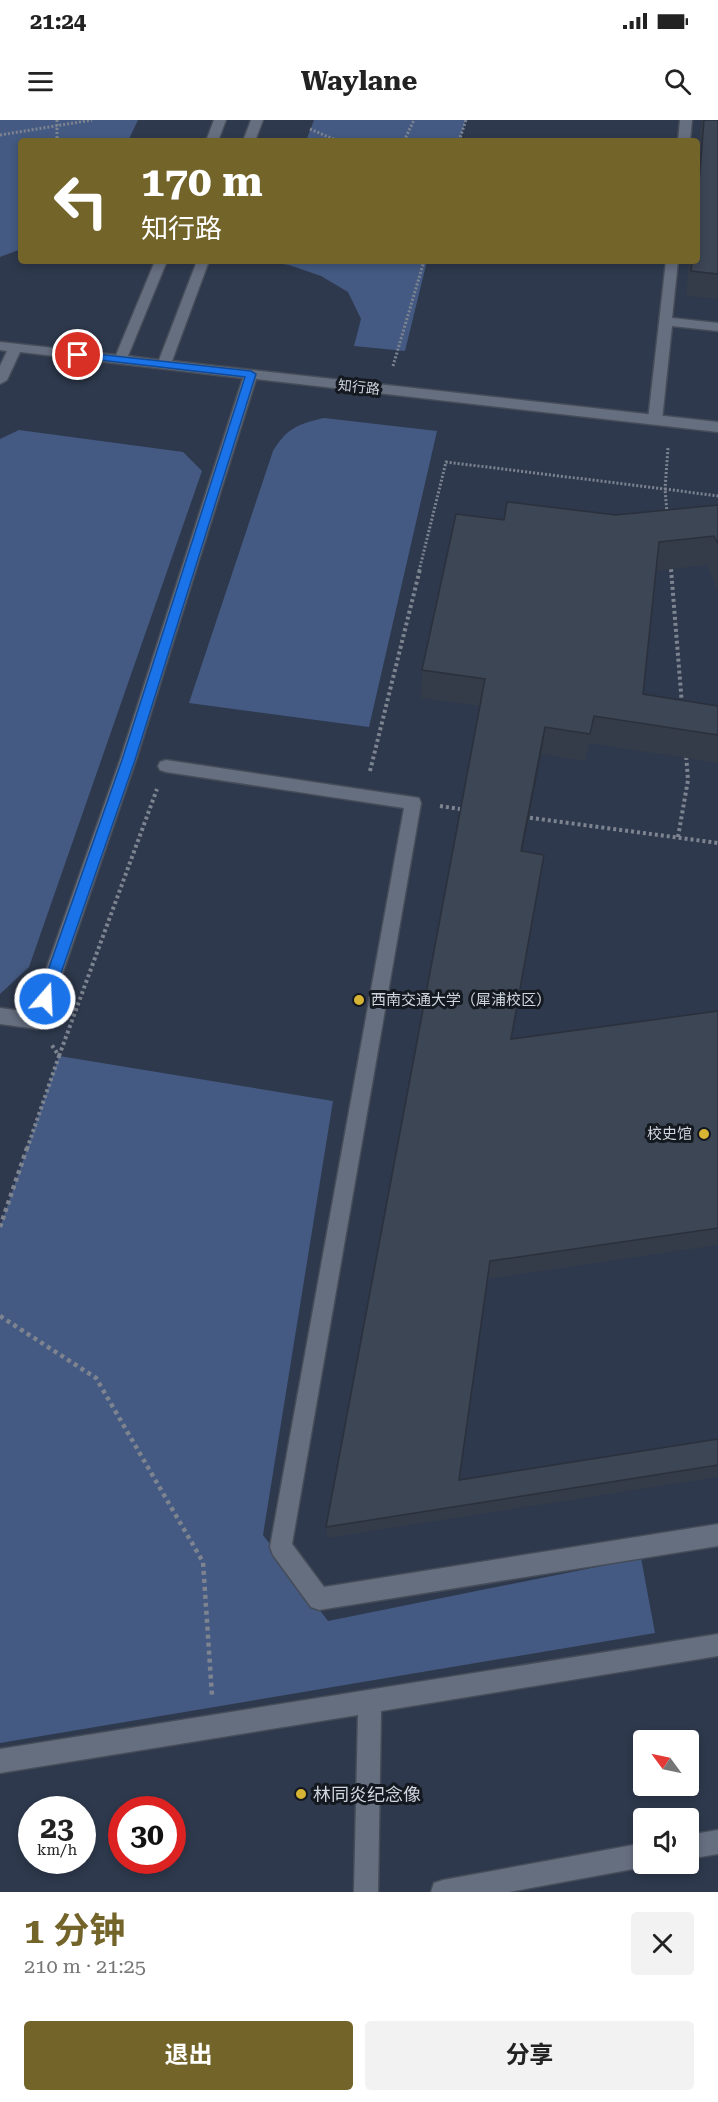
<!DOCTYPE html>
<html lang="zh">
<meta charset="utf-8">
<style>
body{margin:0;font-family:"Roboto Serif","Noto Sans SC",serif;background:#f2f2f2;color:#222;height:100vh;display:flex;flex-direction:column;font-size:22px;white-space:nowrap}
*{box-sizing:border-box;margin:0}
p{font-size:20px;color:#767676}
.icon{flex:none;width:33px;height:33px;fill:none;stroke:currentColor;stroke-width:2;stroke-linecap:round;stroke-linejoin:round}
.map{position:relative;height:1772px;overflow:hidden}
.sheet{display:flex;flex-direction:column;background:#fff;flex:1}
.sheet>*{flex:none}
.hud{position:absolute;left:18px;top:18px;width:682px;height:126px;border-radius:6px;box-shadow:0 3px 9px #0003;background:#73642a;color:#fff;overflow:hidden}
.needle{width:39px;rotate:303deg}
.fabs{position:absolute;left:633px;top:1610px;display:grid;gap:12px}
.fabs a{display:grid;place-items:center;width:66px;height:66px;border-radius:6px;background:#fff;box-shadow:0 3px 9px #0003;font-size:30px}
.speed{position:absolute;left:18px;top:1676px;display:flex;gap:12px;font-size:30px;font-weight:700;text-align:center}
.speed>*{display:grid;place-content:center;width:78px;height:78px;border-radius:50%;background:#fff;box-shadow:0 3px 9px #0003;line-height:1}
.speed small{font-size:15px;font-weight:400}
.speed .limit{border:9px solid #d22;background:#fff;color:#111}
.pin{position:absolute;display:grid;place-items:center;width:51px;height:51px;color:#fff;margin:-26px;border:3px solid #fff;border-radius:50%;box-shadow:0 2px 6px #0007}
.me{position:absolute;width:66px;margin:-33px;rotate:19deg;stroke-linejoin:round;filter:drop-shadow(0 0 4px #0008)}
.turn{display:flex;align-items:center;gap:21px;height:126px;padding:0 24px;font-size:27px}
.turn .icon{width:78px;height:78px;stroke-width:2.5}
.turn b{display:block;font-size:42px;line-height:51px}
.round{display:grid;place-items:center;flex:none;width:63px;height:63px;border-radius:6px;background:#f2f2f2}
.overview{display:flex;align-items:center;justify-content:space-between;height:102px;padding:0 24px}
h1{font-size:36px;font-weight:700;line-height:45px;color:#73642a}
.primary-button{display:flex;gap:12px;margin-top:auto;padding:12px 24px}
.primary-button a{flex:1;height:69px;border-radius:6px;background:#73642a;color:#fff;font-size:24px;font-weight:700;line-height:69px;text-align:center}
.primary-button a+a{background:#f2f2f2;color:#222}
.status{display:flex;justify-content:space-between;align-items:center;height:42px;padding:0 30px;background:#fff;direction:ltr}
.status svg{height:16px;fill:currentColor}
header{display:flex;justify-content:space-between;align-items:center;height:78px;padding:0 24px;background:#fff;font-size:27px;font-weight:700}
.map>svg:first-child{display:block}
.built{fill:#2e394d;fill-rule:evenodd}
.green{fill:#445a82}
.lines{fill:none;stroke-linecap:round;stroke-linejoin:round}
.lane-casing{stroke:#464d59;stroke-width:3}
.street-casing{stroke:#464d59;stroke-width:3}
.path-far2{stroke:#7d8490;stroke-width:3;stroke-dasharray:2 2;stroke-linecap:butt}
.path-far1{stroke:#7d8490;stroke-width:4;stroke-dasharray:3 3;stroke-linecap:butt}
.path{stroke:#7d8490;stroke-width:4.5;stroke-dasharray:4 4;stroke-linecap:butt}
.lane{fill:#666f80;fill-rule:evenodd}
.street{fill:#666f80;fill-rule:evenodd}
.wall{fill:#343c49}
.shaded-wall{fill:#2b313c}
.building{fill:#3d4655;stroke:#2b313c;stroke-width:1.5}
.route{fill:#1a73e8;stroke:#114b97;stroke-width:1.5}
.poi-dot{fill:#d7b434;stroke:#14181f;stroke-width:2}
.labels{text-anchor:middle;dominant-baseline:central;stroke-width:6;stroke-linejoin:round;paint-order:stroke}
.far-street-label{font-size:14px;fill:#d0d6df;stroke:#14181f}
.poi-label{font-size:15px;fill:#d0d6df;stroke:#14181f;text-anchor:start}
.near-poi-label{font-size:18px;fill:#d0d6df;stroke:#14181f;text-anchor:start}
</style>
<div class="status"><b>21:24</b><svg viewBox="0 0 49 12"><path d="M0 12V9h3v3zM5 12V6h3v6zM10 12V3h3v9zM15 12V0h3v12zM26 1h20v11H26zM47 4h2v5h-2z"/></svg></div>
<header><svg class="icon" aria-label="menu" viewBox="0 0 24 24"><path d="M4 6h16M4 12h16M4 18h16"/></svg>Waylane<svg class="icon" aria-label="search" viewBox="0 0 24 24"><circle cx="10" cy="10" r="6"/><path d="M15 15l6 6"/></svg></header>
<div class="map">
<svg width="718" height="1772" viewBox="0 0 718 1772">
<rect width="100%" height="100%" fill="#28303f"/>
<!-- built -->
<path class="built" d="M 0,0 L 718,0 L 718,1772 L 0,1772 ZM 21,21 L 698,21 L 698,141 L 21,141 ZM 644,1620 L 688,1620 L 688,1665 L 644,1665 ZM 32,1689 L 82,1689 L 82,1740 L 32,1740 ZM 122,1689 L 172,1689 L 172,1740 L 122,1740 ZM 644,1698 L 688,1698 L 688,1743 L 644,1743 Z"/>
<!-- green -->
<path class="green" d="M 0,0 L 138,0 L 128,21 L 21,21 L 21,129 L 0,137 Z
M 314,0 L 466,0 L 459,21 L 306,21 Z
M 264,141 L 427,141 L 405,231 L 354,226 L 361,199 L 348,172 L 321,156 L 289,145 Z
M 324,298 L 437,311 L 369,607 L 189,583 L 273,331 C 287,308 298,304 324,298 Z
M 19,310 L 183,332 L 202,351 L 29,847 L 0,874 L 0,319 Z
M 59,936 L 333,981 L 263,1415 L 328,1501 L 641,1438 L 655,1513 L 0,1623 L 0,1107 Z"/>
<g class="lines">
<!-- lane casing -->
<g class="lane-casing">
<path id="lane" d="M 680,0 L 692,0 L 690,21 L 678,21 Z
M 666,141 L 678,141 L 672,198 L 718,203 L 718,211 L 672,206 L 662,300 L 655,304 L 648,300 Z"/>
</g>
<!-- street casing -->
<g class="street-casing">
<path id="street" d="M 214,0 L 226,0 L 218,21 L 206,21 Z
M 251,0 L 263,0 L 255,21 L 243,21 Z
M 155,141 L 167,141 L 128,236 L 159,240 L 197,141 L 209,141 L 172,241 L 718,302 L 718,312 L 256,259 L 136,640 L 46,901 L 43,907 L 37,909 L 0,904 L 0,888 L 31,892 L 120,640 L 243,258 L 20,232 L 7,260 L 0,264 L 0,246 L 7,231 L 0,230 L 0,222 L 116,235 Z
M 166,640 L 413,677 L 419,678 L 421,683 L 292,1424 L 324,1467 L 718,1404 L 718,1426 L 319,1490 L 311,1487 L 273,1435 L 270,1427 L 404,688 L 166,652 L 160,650 L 158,646 L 160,642 Z
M 718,1514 L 718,1536 L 381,1591 L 378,1772 L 354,1772 L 358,1595 L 0,1653 L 0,1629 Z
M 718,1710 L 718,1734 L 688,1739 L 688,1715 Z
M 644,1723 L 644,1743 L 653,1743 L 644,1747 L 509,1772 L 431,1772 L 434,1763 L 443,1760 Z"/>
</g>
<!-- path-far2 -->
<path class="path-far2" d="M 57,0 L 57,21
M 310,9 L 338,21
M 0,15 L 92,0
M 404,21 L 414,0
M 459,21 L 466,0
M 393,246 L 424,141
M 667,393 L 665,369 L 718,376
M 671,446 L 671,451
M 419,451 L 446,342 L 665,369 L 668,328"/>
<!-- path-far1 -->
<path class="path-far1" d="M 671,449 L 682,585
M 370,651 L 420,449
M 440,686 L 466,690
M 524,697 L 718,723
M 678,717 L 688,660 L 686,634
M 59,936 L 157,669
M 27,1029 L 59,936 L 51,924"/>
<!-- path -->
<path class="path" d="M 0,1107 L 27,1028
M 0,1196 L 96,1258 L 203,1442 L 212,1576"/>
<!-- lane -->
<use href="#lane" class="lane"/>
<!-- street -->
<use href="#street" class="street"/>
</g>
<!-- wall -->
<path class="wall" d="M 701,0 L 718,0 L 718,179 L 686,176 L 689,141 L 698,141 L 698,40 Z
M 718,385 L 718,472 L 707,445 L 656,451 L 643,574 L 718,586 L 718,643 L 589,623 L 585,641 L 541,634 L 522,732 L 511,919 L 718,891 L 718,1125 L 487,1159 L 459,1360 L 718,1319 L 718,1357 L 327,1418 L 326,1407 L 480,586 L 421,578 L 422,550 L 504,400 L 616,395 Z"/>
<!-- shaded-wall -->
<path class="shaded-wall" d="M 545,607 L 541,634 L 517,757 L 521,731 Z"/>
<!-- building -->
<path class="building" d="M 704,0 L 718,0 L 718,154 L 691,151 L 692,141 L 698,141 L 698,76 Z
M 507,382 L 616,395 L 718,385 L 718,424 L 714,416 L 659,422 L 643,574 L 718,586 L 718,615 L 594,596 L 590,614 L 545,607 L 521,731 L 544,735 L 511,919 L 718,891 L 718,1108 L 490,1141 L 459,1360 L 718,1319 L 718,1345 L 326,1407 L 485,559 L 422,550 L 456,394 L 504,400 Z"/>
<!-- route -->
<path class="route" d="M 78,232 L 251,251 L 256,254 L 135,640 L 52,879 L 50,884 L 40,884 L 38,879 L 122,640 L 245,257 L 74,237 L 73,235 Z"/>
<!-- markers -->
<g class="poi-dot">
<circle cx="359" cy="880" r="6"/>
<circle cx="704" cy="1014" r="6"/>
<circle cx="301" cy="1674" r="6"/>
</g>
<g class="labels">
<!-- far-street labels -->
<g class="far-street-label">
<text transform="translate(359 267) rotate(6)">知行路</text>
</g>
<!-- poi labels -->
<g class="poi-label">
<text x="371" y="880">西南交通大学（犀浦校区）</text>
<text x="692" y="1014" text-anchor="end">校史馆</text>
</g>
<!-- near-poi labels -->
<g class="near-poi-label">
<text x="313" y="1674">林同炎纪念像</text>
</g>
</g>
</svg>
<div class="fabs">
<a><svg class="needle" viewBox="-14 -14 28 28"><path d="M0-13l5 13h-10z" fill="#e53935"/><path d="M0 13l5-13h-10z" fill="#767676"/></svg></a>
<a><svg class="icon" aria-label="sound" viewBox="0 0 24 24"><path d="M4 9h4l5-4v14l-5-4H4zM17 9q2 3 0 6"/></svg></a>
</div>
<div class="speed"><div>23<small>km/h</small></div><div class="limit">30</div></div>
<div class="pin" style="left:78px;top:235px;background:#d93025"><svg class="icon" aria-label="arrive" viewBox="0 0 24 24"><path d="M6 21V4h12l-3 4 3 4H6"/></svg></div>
<svg class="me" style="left:45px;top:879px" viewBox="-20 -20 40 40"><circle r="17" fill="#1a73e8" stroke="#fff" stroke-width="3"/><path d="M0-11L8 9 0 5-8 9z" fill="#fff"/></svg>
<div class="hud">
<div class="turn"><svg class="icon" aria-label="left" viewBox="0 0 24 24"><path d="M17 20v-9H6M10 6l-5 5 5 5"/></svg><div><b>170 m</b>知行路</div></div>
</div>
</div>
<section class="sheet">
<div class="overview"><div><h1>1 分钟</h1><p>210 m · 21:25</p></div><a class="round"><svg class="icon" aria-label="close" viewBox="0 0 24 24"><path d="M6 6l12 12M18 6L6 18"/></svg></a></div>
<div class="primary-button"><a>退出</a><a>分享</a></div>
</section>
